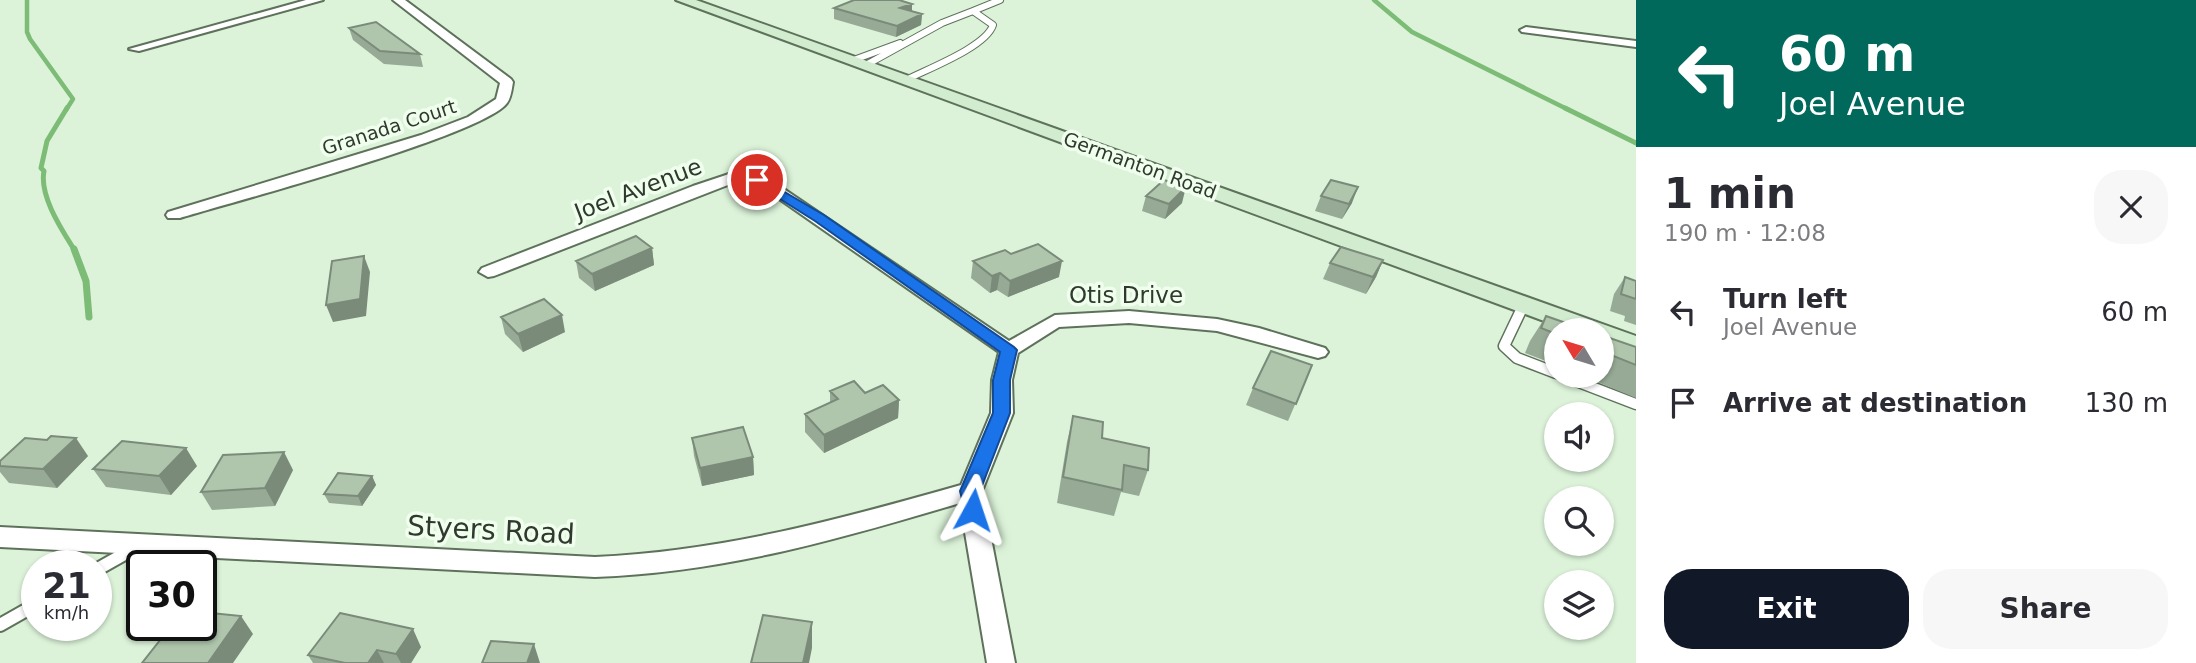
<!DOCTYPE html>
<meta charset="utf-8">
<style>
body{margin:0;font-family:"DejaVu Sans",sans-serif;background:#f7f7f7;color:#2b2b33;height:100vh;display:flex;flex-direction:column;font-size:26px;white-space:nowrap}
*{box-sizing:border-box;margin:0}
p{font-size:23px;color:#7c7c81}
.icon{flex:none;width:38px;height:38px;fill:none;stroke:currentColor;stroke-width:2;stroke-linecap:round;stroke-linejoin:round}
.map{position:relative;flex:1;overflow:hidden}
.details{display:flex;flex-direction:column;background:#fff;width:560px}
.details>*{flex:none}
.banner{background:#00695c;color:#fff;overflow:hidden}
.needle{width:46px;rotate:308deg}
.tools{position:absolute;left:1544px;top:318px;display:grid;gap:14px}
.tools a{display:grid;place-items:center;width:70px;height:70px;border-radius:50%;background:#fff;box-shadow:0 2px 5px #0004;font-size:35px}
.speed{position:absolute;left:21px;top:550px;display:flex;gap:14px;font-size:35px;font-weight:700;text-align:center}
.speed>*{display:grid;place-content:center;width:91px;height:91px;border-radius:50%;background:#fff;box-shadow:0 2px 5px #0004;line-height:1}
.speed small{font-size:18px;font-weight:400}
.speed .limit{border:4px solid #111;border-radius:10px;background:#fff;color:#111}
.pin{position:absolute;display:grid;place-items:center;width:60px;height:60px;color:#fff;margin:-30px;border:4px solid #fff;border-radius:50%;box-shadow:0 2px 7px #0007}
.me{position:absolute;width:77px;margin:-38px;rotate:5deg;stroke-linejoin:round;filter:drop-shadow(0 0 5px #0008)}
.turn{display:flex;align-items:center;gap:24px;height:147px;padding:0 28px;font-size:32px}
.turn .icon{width:91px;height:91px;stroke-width:2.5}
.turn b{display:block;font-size:49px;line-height:60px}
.round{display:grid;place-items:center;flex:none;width:74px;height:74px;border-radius:28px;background:#f7f7f7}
.summary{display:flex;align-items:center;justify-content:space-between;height:119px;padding:0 28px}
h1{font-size:42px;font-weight:700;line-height:52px}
.cta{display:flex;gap:14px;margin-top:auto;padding:14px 28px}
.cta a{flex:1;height:80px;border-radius:28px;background:#111827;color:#fff;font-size:28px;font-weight:700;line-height:80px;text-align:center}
.cta a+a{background:#f7f7f7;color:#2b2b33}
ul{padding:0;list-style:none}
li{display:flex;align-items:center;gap:21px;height:91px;padding:0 28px}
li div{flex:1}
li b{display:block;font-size:26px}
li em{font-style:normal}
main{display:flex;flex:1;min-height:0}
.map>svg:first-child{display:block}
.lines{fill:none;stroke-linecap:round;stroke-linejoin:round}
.stream-far2{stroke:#7cbc76;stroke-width:4.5}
.stream-far1{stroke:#7cbc76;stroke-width:5}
.stream{stroke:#7cbc76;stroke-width:7}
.service-far2-casing{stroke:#5e725b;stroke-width:8}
.service-far1-casing{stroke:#5e725b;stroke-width:13}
.service-casing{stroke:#5e725b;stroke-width:16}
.minor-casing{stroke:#5e725b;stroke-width:4}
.secondary-casing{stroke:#5e725b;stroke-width:4}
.service-far2{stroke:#fff;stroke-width:6}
.service-far1{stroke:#fff;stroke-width:10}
.service{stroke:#fff;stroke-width:12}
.minor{fill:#fff;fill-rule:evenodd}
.secondary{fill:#d1eccf;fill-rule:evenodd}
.wall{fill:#96aa95}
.shaded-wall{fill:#7a8b79}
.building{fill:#afc6ad;stroke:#7a8b79;stroke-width:2}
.route{fill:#1a73e8;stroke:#114b97;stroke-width:2}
.labels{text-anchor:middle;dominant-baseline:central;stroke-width:7;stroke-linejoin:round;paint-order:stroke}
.far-street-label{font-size:19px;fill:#2f392e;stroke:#effeed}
.street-label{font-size:23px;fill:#2f392e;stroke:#effeed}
.near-street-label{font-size:28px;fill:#2f392e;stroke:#effeed}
</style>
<main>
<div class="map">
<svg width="1636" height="663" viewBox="0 0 1636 663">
<rect width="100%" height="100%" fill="#dcf3d9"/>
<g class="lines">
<!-- stream-far2 -->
<path class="stream-far2" d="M 27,0 L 27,32 L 30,39 L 73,99 L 66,110
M 1374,0 L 1412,32 L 1569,110"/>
<!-- stream-far1 -->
<path class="stream-far1" d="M 67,108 L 47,141 L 41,168 L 44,171 C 39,196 62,230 75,251
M 1565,108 L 1636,143"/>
<!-- stream -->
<path class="stream" d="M 74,249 L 86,281 L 89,317"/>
<!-- service-far2 casing -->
<g class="service-far2-casing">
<path id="service-far2" d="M 851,61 L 900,43
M 866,65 L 942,23 L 973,11
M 906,80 C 927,69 986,47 993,25 L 973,11 L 1000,0"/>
</g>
<!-- service-far1 casing -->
<g class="service-far1-casing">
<path id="service-far1" d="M 1524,304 L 1504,346 L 1517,358 L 1556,373
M 1563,376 L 1636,404"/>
</g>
<!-- service casing -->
<g class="service-casing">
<path id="service" d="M 96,570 L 135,548
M 0,625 L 37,604"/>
</g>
<!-- minor casing -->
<g class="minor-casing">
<path id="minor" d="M 306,0 L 323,0 L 139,51 L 129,49 Z
M 393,0 L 405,0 L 511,79 L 513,82 C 512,88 511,98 507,103 C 484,135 233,202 180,218 L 168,218 L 166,215 L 168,212 L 421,135 L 468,117 L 496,99 L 500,83 Z
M 1526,27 L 1636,41 L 1636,47 L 1522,32 L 1520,30 Z
M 732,173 L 749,173 L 769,179 L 1009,341 L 1055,315 L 1129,311 L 1217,319 L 1259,328 L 1325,348 L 1328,352 L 1325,356 L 1318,358 L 1217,331 L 1129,323 L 1059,327 L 1018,353 L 1012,380 L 1013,413 L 982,491 L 1015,663 L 987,663 L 960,503 C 836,540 725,572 595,577 L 0,547 L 0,527 L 595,557 C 723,551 838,520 961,485 L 991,413 L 992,380 L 999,352 L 759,185 L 733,183 L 494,276 L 488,277 L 479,272 L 482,268 L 693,186 Z"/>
</g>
<!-- secondary casing -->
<g class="secondary-casing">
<path id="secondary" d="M 676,0 L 696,0 L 1636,336 L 1636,353 L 1601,342 L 1601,331 L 1571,331 Z"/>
</g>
<!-- service-far2 -->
<use href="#service-far2" class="service-far2"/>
<!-- service-far1 -->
<use href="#service-far1" class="service-far1"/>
<!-- service -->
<use href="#service" class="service"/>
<!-- minor -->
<use href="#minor" class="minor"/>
<!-- secondary -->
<use href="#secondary" class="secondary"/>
</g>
<!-- wall -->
<path class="wall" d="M 912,4 L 912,11 L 922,14 L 921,25 L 896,37 L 834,19 L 834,8 Z
M 349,28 L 420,54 L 423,67 L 384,64 L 353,40 Z
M 1146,196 L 1182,203 L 1165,219 L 1142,211 Z
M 1321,196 L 1352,203 L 1342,219 L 1315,211 Z
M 652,248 L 654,265 L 595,291 L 579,278 L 576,261 Z
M 1011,254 L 1059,277 L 1008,297 L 997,290 L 990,293 L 971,278 L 973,261 Z
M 1383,260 L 1376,277 L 1366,294 L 1323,279 L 1330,263 Z
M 1625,277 L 1636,281 L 1636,325 L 1624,321 L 1625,316 L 1610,311 L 1614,294 Z
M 1546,316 L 1556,331 L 1556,365 L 1525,353 L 1530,341 Z
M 501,317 L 565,332 L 523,352 L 505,334 Z
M 1601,335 L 1636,347 L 1636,398 L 1583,376 L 1601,376 Z
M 1312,365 L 1288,421 L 1246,405 L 1253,388 Z
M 830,391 L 865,393 L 899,400 L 898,418 L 824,453 L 805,432 L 805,414 L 830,403 Z
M 1073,416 L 1102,438 L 1148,470 L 1139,496 L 1121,492 L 1114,516 L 1057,503 L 1067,442 Z
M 692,438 L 753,457 L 754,475 L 702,486 L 694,456 Z
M 88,456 L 57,488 L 9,483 L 0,472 L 0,461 Z
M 197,466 L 171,495 L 106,487 L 93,469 Z
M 293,470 L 275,506 L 212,510 L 201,492 Z
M 372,476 L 376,485 L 362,506 L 329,503 L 324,494 Z
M 421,647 L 411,663 L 313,663 L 308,655 Z"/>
<!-- shaded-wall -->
<path class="shaded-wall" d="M 912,4 L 912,14 L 900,8 Z
M 922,14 L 921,25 L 896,37 L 897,26 Z
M 1186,187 L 1182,203 L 1165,219 L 1169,204 Z
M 1358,187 L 1352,203 L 1342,219 L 1349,204 Z
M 652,248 L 654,265 L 595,291 L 592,274 Z
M 364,256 L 370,272 L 366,316 L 333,322 L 326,305 Z
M 1383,260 L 1376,277 L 1366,294 L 1373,277 Z
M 1062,261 L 1059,277 L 1008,297 L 1010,281 Z
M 1000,273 L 997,290 L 990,293 L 992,276 Z
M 562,315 L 565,332 L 523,352 L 518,334 Z
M 899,400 L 898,418 L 824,453 L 824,435 Z
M 76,438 L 88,456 L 57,488 L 43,469 Z
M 186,448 L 197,466 L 171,495 L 159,476 Z
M 284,452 L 293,470 L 275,506 L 265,488 Z
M 753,457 L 754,475 L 702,486 L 700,468 Z
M 372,476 L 376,485 L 362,506 L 358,496 Z
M 241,616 L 253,634 L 233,663 L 208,663 Z
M 812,622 L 812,648 L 809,663 L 803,663 Z
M 413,629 L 421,647 L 411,663 L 401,663 L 396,654 Z
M 534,644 L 540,663 L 527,663 Z
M 377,650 L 384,663 L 368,663 Z"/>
<!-- building -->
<path class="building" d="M 854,0 L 899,0 L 912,4 L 900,8 L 922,14 L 897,26 L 834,8 Z
M 376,22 L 420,54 L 380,51 L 349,28 Z
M 1164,180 L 1186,187 L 1169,204 L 1146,196 Z
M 1331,180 L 1358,187 L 1349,204 L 1321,196 Z
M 636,236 L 652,248 L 592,274 L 576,261 Z
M 1038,244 L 1062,261 L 1010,281 L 1000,273 L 992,276 L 973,261 L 1005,250 L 1011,254 Z
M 1341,247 L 1383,260 L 1373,277 L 1330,263 Z
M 364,256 L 360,299 L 326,305 L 332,261 Z
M 1625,277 L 1636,281 L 1636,299 L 1621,294 Z
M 544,299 L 562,315 L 518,334 L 501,317 Z
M 1546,316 L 1589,331 L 1556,331 L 1556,334 L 1541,328 Z
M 1601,335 L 1636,347 L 1636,365 L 1601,351 Z
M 1271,351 L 1312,365 L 1296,404 L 1253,388 Z
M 854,381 L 865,393 L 883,385 L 899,400 L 824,435 L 805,414 L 838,399 L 830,391 Z
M 1073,416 L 1103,422 L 1102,438 L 1149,448 L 1148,470 L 1124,465 L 1122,490 L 1063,477 Z
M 743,427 L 753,457 L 700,468 L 692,438 Z
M 51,436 L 76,438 L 43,469 L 0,466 L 0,461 L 25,438 L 47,440 Z
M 122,441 L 186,448 L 159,476 L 93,469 Z
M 284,452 L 265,488 L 201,492 L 223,455 Z
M 338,473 L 372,476 L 358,496 L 324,494 Z
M 201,612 L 241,616 L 208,663 L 142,663 L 172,625 L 201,625 Z
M 340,613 L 413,629 L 396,654 L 377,650 L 368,663 L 345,663 L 308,655 Z
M 763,615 L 812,622 L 803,663 L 751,663 Z
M 491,641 L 534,644 L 527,663 L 482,663 Z"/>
<!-- route -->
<path class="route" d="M 757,176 L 824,215 L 1014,347 L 1017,350 L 1010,380 L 1010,413 L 980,491 L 983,510 L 980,515 L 973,517 L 966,515 L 960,491 L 993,413 L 993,380 L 1000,352 L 815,221 L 753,182 L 751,180 Z"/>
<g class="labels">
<!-- far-street labels -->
<g class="far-street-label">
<text transform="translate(389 127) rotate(-18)">Granada Court</text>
<text transform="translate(1140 165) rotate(20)">Germanton Road</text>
</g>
<!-- street labels -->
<g class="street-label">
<text transform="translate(638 189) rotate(-21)">Joel Avenue</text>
<text x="1126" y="295">Otis Drive</text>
</g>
<!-- near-street labels -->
<g class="near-street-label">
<text transform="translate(491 530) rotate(3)">Styers Road</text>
</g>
</g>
</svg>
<div class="tools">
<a><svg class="needle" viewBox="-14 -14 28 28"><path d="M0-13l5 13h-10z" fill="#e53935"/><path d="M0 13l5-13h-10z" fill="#7c7c81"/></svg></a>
<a><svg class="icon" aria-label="sound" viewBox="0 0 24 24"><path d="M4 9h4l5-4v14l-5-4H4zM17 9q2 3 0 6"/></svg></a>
<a><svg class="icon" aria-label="search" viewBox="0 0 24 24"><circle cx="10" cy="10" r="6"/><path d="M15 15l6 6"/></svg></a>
<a><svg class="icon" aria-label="layers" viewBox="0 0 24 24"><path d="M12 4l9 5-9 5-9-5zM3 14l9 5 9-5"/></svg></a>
</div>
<div class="speed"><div>21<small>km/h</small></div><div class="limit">30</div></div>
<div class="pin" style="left:757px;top:180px;background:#d93025"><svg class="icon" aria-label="arrive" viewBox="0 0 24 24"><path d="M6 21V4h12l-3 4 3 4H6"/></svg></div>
<svg class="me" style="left:973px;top:510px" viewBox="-20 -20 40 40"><path d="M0-17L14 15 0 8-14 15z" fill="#1a73e8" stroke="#fff" stroke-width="4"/></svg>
</div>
<section class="details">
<div class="banner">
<div class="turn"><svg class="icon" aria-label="left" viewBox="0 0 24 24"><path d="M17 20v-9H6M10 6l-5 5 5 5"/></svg><div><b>60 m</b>Joel Avenue</div></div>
</div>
<div class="summary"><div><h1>1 min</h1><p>190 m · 12:08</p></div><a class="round"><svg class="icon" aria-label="close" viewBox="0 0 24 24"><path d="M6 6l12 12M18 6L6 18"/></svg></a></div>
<ul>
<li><svg class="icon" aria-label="left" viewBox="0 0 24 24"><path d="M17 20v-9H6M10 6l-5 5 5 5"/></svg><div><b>Turn left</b><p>Joel Avenue</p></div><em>60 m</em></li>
<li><svg class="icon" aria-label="arrive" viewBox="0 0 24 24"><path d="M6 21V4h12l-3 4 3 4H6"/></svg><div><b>Arrive at destination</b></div><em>130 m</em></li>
</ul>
<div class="cta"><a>Exit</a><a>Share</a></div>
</section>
</main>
